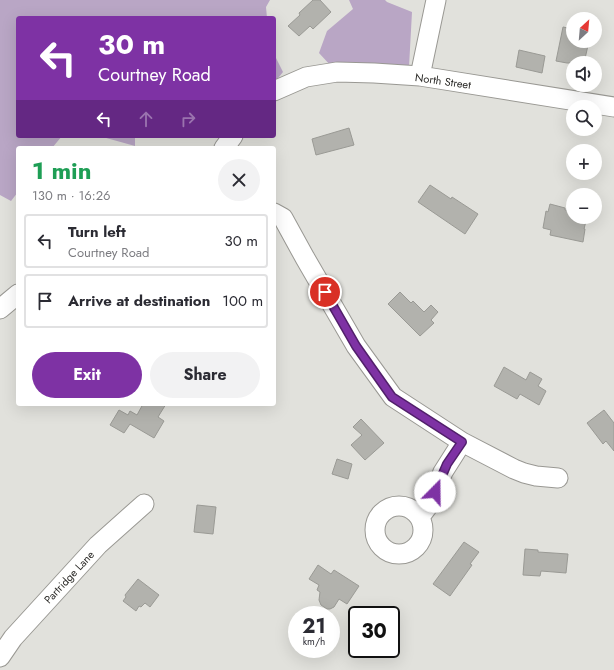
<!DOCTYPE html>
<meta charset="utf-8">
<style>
body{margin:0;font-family:Jost,sans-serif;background:#f2f2f3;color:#2b2b33;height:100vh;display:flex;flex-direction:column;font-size:15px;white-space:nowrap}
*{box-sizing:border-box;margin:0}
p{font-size:13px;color:#7c7c81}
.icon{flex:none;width:22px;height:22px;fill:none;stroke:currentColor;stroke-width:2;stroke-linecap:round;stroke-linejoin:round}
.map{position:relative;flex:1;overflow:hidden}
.details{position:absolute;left:16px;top:146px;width:260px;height:260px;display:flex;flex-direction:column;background:#fff;border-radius:4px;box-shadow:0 4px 16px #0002}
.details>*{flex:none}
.top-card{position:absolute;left:16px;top:16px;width:260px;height:122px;border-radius:4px;box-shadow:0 4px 16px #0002;background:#7e32a4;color:#fff;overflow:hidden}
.needle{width:26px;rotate:26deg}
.buttons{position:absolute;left:566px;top:12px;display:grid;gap:8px}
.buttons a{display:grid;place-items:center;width:36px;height:36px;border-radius:50%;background:#fff;box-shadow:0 4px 16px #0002;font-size:20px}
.speed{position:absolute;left:288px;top:606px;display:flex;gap:8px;font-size:20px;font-weight:700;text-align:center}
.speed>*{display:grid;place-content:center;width:52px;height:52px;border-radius:50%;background:#fff;box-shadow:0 4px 16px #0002;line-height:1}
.speed small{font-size:10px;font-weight:400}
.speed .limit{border:2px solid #111;border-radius:6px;background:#fff;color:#111}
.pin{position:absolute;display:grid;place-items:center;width:34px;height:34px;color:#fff;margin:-17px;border:2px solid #fff;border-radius:50%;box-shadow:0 1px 4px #0007}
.me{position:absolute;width:44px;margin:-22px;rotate:22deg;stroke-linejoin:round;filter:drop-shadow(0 0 3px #0008)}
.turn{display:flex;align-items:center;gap:14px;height:84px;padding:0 16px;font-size:18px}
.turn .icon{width:52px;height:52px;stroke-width:2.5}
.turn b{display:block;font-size:28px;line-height:34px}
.lanes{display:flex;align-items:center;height:38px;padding:0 16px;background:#0003;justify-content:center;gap:20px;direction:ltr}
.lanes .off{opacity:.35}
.round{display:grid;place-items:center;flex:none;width:42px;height:42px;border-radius:21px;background:#f2f2f3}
.headline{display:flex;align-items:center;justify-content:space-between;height:68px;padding:0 16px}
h1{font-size:24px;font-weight:700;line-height:30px;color:#1e9e55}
.button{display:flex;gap:8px;margin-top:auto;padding:8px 16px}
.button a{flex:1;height:46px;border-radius:24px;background:#7e32a4;color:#fff;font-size:16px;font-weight:700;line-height:46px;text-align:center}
.button a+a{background:#f2f2f3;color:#2b2b33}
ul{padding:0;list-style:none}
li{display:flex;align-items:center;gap:12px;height:54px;margin:0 8px 6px;padding:0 8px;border:2px solid #e1e1e2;border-radius:4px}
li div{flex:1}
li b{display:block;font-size:15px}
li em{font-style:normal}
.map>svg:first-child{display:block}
.forest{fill:#b9a6c5}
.building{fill:#b2b2ad;stroke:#9a9a95}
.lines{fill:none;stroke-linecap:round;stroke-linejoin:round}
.minor-casing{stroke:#999893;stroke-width:21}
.minor{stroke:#fff;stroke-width:19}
.route-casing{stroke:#52206b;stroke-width:10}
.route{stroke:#7e32a4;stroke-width:7}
.labels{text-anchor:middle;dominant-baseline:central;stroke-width:3.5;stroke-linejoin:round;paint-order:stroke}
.street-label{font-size:11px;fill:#2b2a28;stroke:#fffffe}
</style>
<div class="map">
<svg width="614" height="670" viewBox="0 0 614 670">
<rect width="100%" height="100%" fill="#e1e1dc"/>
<!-- forest -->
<path class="forest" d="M 0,0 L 270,0 L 266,7 L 267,18 L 18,18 L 18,136 L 62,136 L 52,148 L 18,148 L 18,192 L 11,201 L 0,195 Z
M 349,0 L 385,0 L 387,2 L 412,12 L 409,67 L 331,66 L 319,53 L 327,31 L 353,9 Z
M 274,54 L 283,72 L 274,83 Z
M 99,136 L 135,136 L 135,146 Z"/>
<!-- building -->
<path class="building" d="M 313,0 L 320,0 L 331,12 L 313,29 L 310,26 L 299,36 L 288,26 L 300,15 L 299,13 Z
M 563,27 L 573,29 L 573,41 L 589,41 L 584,63 L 567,63 L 556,61 Z
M 519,50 L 545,56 L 542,73 L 516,67 Z
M 349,128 L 354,145 L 316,155 L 312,139 Z
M 430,185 L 451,199 L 452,197 L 478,214 L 465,234 L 418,202 Z
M 550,204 L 565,208 L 565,210 L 573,211 L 573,217 L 587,217 L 584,229 L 585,229 L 583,242 L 550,235 L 551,230 L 543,228 L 546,211 L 548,212 Z
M 400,292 L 411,303 L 413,301 L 424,312 L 431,305 L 438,312 L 431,320 L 434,323 L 420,336 L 388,304 Z
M 504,367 L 526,380 L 530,372 L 542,379 L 538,386 L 546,391 L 539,405 L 520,394 L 517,399 L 494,386 Z
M 143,404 L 166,404 L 158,417 L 164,421 L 154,438 L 130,424 L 124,433 L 110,425 L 119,410 L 128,415 L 130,411 L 137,415 Z
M 604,410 L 614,423 L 614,451 L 606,441 L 603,444 L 587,423 Z
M 361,419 L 384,443 L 365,460 L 351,445 L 362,435 L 353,427 Z
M 337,459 L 352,464 L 348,479 L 332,474 Z
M 197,505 L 216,507 L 213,534 L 194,532 Z
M 464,542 L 479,552 L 470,564 L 472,565 L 450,596 L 433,584 Z
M 525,549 L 538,550 L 538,552 L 568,554 L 566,573 L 541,571 L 540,576 L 523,575 Z
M 318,565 L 331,574 L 334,570 L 359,586 L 347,604 L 339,599 L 334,607 L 330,609 L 327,609 L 321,605 L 319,600 L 320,592 L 317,590 L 319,585 L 309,579 Z
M 138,579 L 159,595 L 150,607 L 145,603 L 141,607 L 139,606 L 136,611 L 123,601 L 126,597 L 125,595 Z"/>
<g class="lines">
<!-- minor casing -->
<g class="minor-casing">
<path id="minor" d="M 420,76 L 436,0
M 274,91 L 306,77 L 337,72 L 374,73 L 420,76 L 614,107
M 224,148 L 233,136
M 274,213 L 283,218 L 305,258 L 356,346 L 393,397 L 462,442 L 514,469 L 524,473 L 536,476 L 558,478
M 0,309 L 18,294
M375 530a24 24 0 1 1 48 0a24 24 0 1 1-48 0Z
M 420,517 L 431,502 L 443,472 L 462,442
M 0,657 L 13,638 L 98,545 L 144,504"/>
</g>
<!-- minor -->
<use href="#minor" class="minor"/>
</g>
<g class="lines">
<!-- route casing -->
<g class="route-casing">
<path id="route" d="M 325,292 L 356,346 L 392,397 L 462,442 L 447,464 L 435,492"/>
</g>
<!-- route -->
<use href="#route" class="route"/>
</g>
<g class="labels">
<!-- street labels -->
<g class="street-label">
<text transform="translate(443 81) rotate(8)">North Street</text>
<text transform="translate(69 577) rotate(-47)">Partridge Lane</text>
</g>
</g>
</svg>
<div class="buttons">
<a><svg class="needle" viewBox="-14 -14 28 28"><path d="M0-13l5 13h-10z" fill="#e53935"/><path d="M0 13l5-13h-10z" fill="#7c7c81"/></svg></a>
<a><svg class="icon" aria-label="sound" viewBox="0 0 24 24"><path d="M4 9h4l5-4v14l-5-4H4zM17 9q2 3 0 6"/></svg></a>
<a><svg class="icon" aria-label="search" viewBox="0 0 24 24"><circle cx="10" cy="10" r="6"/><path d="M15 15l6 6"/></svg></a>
<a>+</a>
<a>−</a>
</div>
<div class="speed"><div>21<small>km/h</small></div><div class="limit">30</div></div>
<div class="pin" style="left:325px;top:292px;background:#d93025"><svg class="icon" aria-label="arrive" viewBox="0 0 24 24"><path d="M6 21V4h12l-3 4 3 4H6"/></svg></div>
<svg class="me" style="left:435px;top:492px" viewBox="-20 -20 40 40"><circle r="19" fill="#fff"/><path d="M0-13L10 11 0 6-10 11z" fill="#7e32a4"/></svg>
<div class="top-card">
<div class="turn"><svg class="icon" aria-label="left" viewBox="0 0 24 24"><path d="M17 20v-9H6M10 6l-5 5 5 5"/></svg><div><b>30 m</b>Courtney Road</div></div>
<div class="lanes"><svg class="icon" aria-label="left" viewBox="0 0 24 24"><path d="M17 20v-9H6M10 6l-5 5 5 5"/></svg><svg class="icon off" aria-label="ahead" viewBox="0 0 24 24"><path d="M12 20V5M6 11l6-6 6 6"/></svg><svg class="icon off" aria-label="right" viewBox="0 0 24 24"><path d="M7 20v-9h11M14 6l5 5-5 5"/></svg></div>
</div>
<section class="details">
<div class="headline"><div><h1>1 min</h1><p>130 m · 16:26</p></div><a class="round"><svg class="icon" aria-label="close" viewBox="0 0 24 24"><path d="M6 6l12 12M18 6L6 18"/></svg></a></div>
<ul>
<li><svg class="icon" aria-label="left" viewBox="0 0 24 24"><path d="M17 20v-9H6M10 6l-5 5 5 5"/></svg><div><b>Turn left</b><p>Courtney Road</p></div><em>30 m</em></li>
<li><svg class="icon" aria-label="arrive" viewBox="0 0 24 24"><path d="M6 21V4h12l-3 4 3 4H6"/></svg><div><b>Arrive at destination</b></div><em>100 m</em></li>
</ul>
<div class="button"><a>Exit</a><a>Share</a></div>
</section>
</div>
